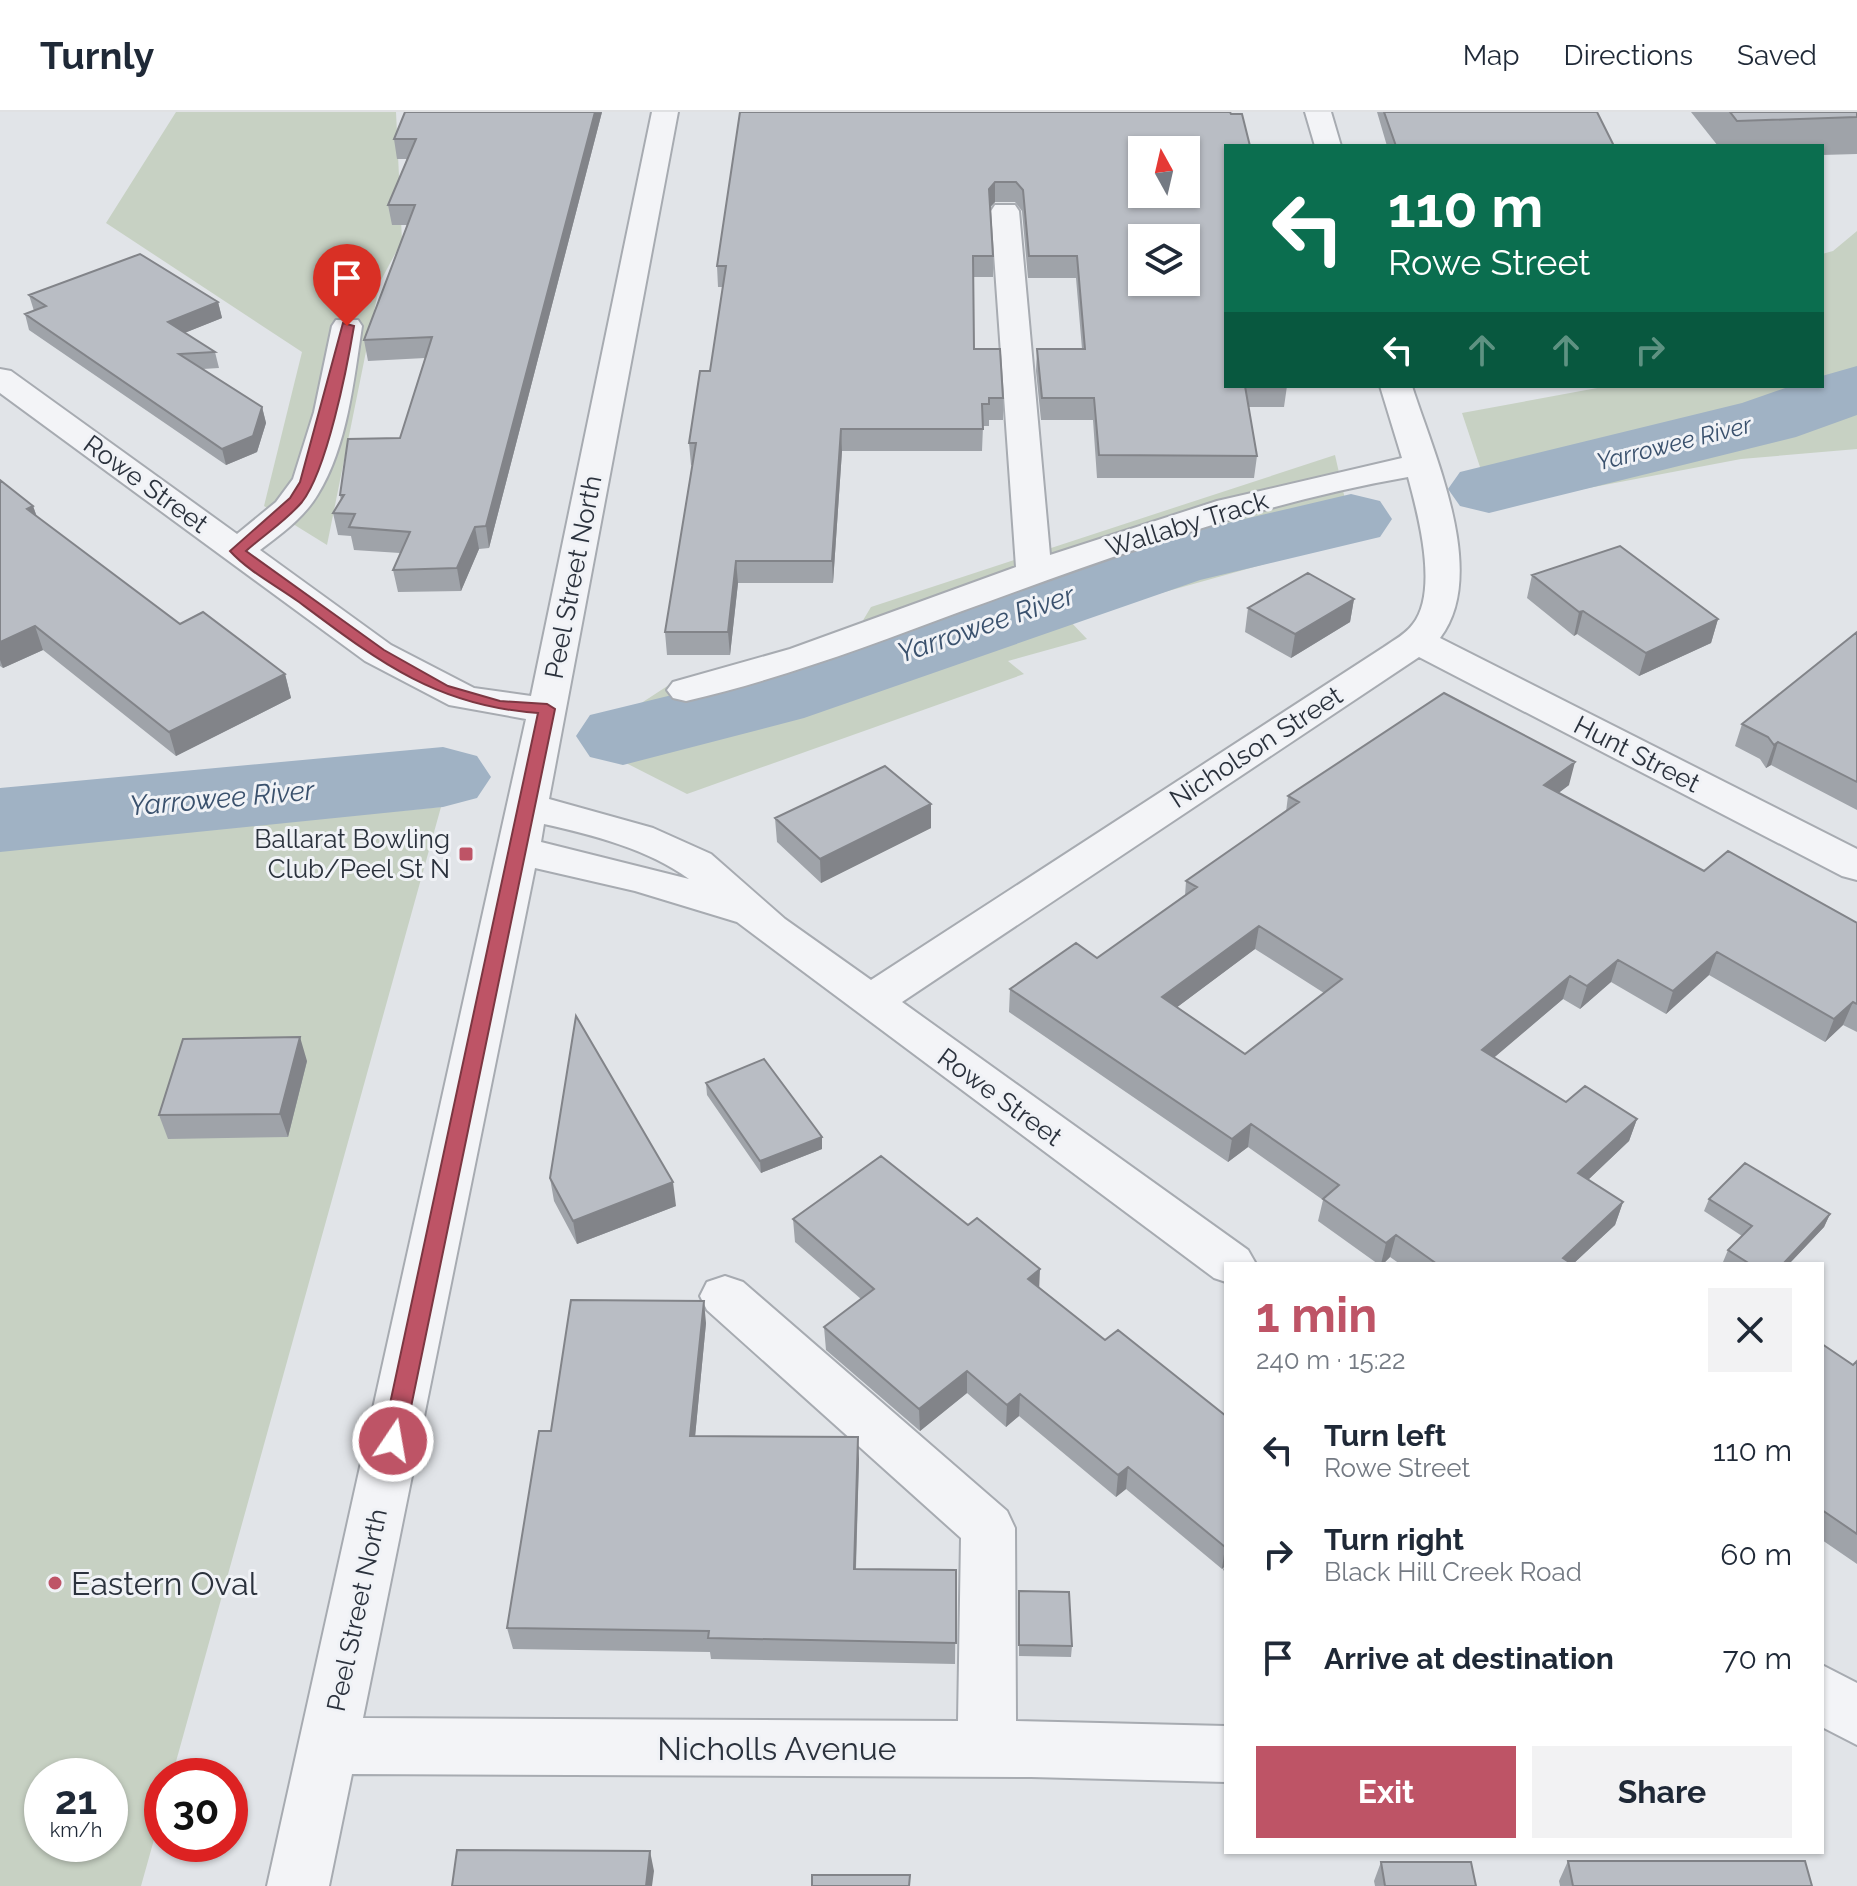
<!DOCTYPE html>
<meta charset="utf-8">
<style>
body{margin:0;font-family:Raleway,sans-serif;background:#f2f2f3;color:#1f2937;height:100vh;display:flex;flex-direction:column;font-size:30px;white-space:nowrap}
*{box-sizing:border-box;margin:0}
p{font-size:26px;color:#747a83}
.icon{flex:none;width:44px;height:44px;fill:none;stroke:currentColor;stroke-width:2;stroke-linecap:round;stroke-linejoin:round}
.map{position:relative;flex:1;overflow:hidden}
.details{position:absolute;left:1224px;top:1150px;width:600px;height:592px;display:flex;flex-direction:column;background:#fff;border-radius:0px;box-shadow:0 2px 6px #0004}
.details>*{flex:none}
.guide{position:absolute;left:1224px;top:32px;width:600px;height:244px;border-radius:0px;box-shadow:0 2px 6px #0004;background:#0b6e4f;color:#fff;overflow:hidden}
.needle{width:52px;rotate:352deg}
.controls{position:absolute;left:1128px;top:24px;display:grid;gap:16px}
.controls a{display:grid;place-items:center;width:72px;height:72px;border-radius:0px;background:#fff;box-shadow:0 2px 6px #0004;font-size:40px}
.speed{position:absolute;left:24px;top:1646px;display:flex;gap:16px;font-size:40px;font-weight:700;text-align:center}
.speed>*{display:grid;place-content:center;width:104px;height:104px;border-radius:50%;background:#fff;box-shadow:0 2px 6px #0004;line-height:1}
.speed small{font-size:20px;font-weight:400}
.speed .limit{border:12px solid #d22;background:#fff;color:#111}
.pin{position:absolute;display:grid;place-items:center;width:68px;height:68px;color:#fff;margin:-82px -34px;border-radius:50% 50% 50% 0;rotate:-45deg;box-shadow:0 0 8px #0007}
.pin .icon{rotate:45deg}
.me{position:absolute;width:88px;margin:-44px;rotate:12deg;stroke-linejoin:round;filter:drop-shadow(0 0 6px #0008)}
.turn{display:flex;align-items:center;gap:28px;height:168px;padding:0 32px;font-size:36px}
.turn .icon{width:104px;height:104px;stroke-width:2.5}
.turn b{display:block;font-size:56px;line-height:68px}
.lanes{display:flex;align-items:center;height:76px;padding:0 32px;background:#0003;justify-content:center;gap:40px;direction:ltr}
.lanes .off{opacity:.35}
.round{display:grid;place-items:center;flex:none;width:84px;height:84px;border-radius:0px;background:#f2f2f3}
.headline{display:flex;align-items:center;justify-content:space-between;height:136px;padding:0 32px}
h1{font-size:48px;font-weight:700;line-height:60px;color:#be5466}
.primary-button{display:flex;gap:16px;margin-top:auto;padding:16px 32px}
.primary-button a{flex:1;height:92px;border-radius:0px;background:#be5466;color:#fff;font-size:32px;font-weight:700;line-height:92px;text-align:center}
.primary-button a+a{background:#f2f2f3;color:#1f2937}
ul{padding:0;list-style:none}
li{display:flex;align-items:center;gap:24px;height:104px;padding:0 32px}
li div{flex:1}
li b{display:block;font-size:30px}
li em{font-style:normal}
header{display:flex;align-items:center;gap:48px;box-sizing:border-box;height:112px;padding:0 40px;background:#fff;border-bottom:2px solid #e0e1e3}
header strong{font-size:38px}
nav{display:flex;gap:44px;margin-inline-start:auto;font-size:28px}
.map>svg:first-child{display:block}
.green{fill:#c7d1c3;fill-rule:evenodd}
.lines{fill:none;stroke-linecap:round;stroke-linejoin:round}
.river{fill:#a0b2c4;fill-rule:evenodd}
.minor-casing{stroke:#a7abb1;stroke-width:4}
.minor{fill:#f3f4f7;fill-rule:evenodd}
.wall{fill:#9fa3a9;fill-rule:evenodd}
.shaded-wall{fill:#828489}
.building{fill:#b9bdc4;stroke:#828489;stroke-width:2;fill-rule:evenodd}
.route{fill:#be5466;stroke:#7c3742;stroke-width:2}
.poi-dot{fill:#be5466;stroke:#f0f2f6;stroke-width:3}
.labels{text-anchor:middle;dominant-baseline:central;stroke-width:6;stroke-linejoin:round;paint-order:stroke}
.far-water-label{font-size:24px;font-style:italic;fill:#3a516d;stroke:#f0f2f6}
.street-label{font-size:26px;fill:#2b323d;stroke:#f0f2f6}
.poi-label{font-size:26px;fill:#2b323d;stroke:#f0f2f6;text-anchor:end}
.water-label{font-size:28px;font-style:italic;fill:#3a516d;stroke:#f0f2f6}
.near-poi-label{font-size:32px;fill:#2b323d;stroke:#f0f2f6;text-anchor:start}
.near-street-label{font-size:32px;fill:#2b323d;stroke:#f0f2f6}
</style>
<header>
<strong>Turnly</strong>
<nav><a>Map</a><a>Directions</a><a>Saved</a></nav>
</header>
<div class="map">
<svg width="1857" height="1774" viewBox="0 0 1857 1774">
<rect width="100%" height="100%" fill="#e1e4e8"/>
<!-- green -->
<path class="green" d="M 176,0 L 396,0 L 402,129 L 380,170 L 327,433 L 264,394 L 302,240 L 106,111 Z
M 1857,119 L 1857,337 L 1741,347 L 1493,394 L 1462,301 L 1608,274 L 1822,274 L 1822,142 L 1833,139 Z
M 1335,343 L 1354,427 L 1068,507 L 1087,527 L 1008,549 L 1024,562 L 687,682 L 624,650 L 609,612 L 669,573 L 757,548 L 862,510 L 871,495 Z
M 441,695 L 172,1664 L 162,1664 L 162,1699 L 141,1774 L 0,1774 L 0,735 ZM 42,1664 L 110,1664 L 110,1732 L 42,1732 Z"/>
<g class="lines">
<!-- river -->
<path class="river" d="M 1857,254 L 1857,303 L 1796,325 L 1489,401 L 1460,394 L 1448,377 L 1460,360 L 1742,291 L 1791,274 L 1822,274 L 1822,264 Z
M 1351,382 L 1380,389 L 1392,407 L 1380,425 L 1200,468 L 804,606 L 623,653 L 590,645 L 576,624 L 590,603 L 742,566 L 1143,431 Z
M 443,635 L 477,644 L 491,665 L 477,686 L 443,695 L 0,740 L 0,676 Z"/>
<!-- minor casing -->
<g class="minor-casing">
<path id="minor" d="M 652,0 L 678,0 L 549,687 L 653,716 L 711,742 L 785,807 L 871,868 L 1384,535 C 1394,528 1406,522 1413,512 C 1439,479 1418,402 1408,365 C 1254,392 1108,446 962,499 C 871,533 781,567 686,589 L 673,586 L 667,578 L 673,570 L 790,537 L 1016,455 L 991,99 L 995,93 L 1015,93 L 1019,99 L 1050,443 L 1217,389 L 1402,346 L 1380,274 L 1412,274 C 1434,343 1489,462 1440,526 L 1857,737 L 1857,768 L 1842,764 L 1419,545 L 902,890 L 1248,1138 L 1256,1152 L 1226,1152 L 1226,1170 L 1214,1166 L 737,810 L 635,779 L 535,756 L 363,1606 L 958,1609 L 961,1426 L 707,1198 L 700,1184 L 707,1170 L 725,1164 L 743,1170 L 1007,1399 L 1015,1416 L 1016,1609 L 1226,1614 L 1226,1670 L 1031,1665 L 352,1662 L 329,1774 L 267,1774 L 526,607 L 449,593 L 365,549 L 0,281 L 0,257 L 11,259 L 237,422 L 276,390 L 293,367 L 314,300 L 332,214 L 336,208 L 358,208 L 362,214 C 354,268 347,335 318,382 C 304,406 281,422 260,438 L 391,533 L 474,576 L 531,584 ZM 544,712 C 593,723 648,737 689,767 L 541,730 Z
M 1305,0 L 1331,0 L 1341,34 L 1315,34 Z
M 1822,1553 L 1857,1571 L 1857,1633 L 1822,1615 Z"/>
</g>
<!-- minor -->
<use href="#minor" class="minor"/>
</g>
<!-- wall -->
<path class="wall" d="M 602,0 L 489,436 L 479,437 L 461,479 L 398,480 L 393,458 L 400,441 L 354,438 L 351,424 L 338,423 L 333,401 L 341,389 L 340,383 L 400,326 L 425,246 L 368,249 L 364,228 L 407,113 L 392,113 L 388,93 L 407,47 L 397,47 L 394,27 Z
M 740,0 L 1230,0 L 1226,274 L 1287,274 L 1284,295 L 1248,295 L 1257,344 L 1254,366 L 1097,366 L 1093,308 L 1041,308 L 1036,259 L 1037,237 L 1082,237 L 1076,166 L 1028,166 L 1022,99 L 1015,90 L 995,90 L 990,96 L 993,144 L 993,165 L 973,165 L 974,237 L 1003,286 L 1003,308 L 989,308 L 989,314 L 983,314 L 982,339 L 842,339 L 833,471 L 738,471 L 730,543 L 667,543 L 665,520 L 692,353 L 691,353 L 689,331 L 710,259 L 723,175 L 718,175 L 717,154 Z
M 1377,0 L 1597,0 L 1614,34 L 1387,34 Z
M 1691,0 L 1857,0 L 1857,42 L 1822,43 L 1822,34 L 1718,34 Z
M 29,183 L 218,190 L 222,206 L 184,221 L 215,240 L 219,256 L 203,257 L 262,295 L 266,311 L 257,340 L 226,353 L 29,218 L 25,202 L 34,199 Z
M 1488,274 L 1571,274 L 1570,276 L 1489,276 Z
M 0,368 L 33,394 L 37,405 L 180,512 L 285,562 L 291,586 L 176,644 L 43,538 L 3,556 L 0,554 Z
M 1532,463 L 1718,507 L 1711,531 L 1639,564 L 1577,522 L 1574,524 L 1527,486 Z
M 1354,487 L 1350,510 L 1291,546 L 1245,520 L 1248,496 Z
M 1857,520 L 1857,698 L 1771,653 L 1766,656 L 1760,647 L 1735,634 L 1742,612 Z
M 1569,673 L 1558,681 L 1704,759 L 1857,811 L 1857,920 L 1843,913 L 1825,930 L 1709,863 L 1666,902 L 1611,870 L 1580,897 L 1563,887 L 1494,945 L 1566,990 L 1637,1007 L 1629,1029 L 1588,1068 L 1623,1090 L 1615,1113 L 1573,1152 L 1400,1152 L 1390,1145 L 1383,1152 L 1378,1152 L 1318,1109 L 1323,1088 L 1248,1035 L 1228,1050 L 1009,900 L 1010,877 L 1097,846 L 1185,784 L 1186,769 L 1286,700 L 1288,684 ZM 1255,837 L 1324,881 L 1245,942 L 1177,895 Z
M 931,692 L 931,716 L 821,771 L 777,730 L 775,706 Z
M 307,949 L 288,1025 L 168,1027 L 159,1003 Z
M 706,971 L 822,1037 L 761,1061 L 707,983 Z
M 550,1066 L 676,1094 L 577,1132 L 554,1089 Z
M 1709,1087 L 1830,1102 L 1824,1115 L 1789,1152 L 1726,1152 L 1723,1150 L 1728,1138 L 1742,1124 L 1704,1099 Z
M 793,1107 L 1039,1175 L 1105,1228 L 1226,1304 L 1226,1460 L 1223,1458 L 1224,1455 L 1222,1457 L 1126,1377 L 1116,1385 L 1019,1304 L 1006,1315 L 967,1281 L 920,1319 L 826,1238 L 824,1215 L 861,1187 L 795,1130 Z
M 706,1211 L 695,1324 L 859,1347 L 856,1457 L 956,1458 L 955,1552 L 711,1547 L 710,1540 L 513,1537 L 507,1516 L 551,1319 Z
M 1822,1232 L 1853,1253 L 1857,1249 L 1857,1452 L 1822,1428 Z
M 1019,1479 L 1072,1534 L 1071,1545 L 1019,1544 Z
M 1568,1749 L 1812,1774 L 1560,1774 L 1559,1769 Z
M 1381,1750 L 1476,1774 L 1375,1774 L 1374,1769 Z"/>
<!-- shaded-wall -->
<path class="shaded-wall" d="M 595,0 L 602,0 L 489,436 L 486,414 Z
M 995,70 L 995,90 L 988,97 L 989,77 Z
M 218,190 L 222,206 L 172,226 L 168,210 Z
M 262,295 L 266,311 L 257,340 L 226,353 L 222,337 Z
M 841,317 L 842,339 L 833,471 L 832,449 Z
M 33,394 L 41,417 L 27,397 Z
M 475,415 L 479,437 L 461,479 L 457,456 Z
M 736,449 L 738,471 L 730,543 L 728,520 Z
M 1354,487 L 1350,510 L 1291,546 L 1295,522 Z
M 1583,499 L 1577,522 L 1574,524 L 1579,500 Z
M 1718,507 L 1711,531 L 1639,564 L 1646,541 Z
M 35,514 L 43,538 L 3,556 L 0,548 L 0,530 Z
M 285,562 L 291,586 L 176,644 L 169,620 Z
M 1778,630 L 1771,653 L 1766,656 L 1774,633 Z
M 1575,650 L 1569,673 L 1539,696 L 1544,673 Z
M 931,692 L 931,716 L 821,771 L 820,747 Z
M 1259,814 L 1255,837 L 1160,908 L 1162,885 Z
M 1717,840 L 1709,863 L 1666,902 L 1673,879 Z
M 1618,848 L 1611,870 L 1580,897 L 1587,874 Z
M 1570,864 L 1563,887 L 1476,961 L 1482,938 Z
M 1853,890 L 1843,913 L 1825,930 L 1834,907 Z
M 300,925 L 307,949 L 288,1025 L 280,1002 Z
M 1637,1007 L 1629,1029 L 1571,1084 L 1578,1061 Z
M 1251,1012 L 1248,1035 L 1228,1050 L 1232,1027 Z
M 822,1025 L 822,1037 L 761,1061 L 760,1049 Z
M 673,1070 L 676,1094 L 577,1132 L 573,1109 Z
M 1623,1090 L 1615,1113 L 1573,1152 L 1561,1152 L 1563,1146 Z
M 1830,1102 L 1824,1115 L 1789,1152 L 1783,1152 Z
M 1396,1123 L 1390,1145 L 1383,1152 L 1381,1152 L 1386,1131 Z
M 1040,1157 L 1039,1180 L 1028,1167 Z
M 704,1189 L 706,1211 L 693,1346 L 690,1324 Z
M 967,1259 L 967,1281 L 920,1319 L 919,1297 Z
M 1020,1282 L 1019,1304 L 1006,1315 L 1007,1293 Z
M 858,1325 L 859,1347 L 855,1478 L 854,1457 Z
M 1128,1355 L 1126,1377 L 1116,1385 L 1118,1363 Z
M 1225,1435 L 1226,1443 L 1224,1455 L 1222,1457 Z
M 650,1739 L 654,1759 L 652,1774 L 646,1774 Z"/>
<!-- building -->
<path class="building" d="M 405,0 L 595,0 L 486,414 L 475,415 L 457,456 L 393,458 L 410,420 L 349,415 L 355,402 L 333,401 L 344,383 L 340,383 L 348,327 L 400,326 L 432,225 L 364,228 L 415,93 L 388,93 L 416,27 L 394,27 Z
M 740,0 L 1230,0 L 1231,2 L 1242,2 L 1250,34 L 1226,34 L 1226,274 L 1245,274 L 1257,344 L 1099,343 L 1094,286 L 1042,286 L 1037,237 L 1085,237 L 1077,144 L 1029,144 L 1023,78 L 1016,70 L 995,70 L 989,77 L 993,144 L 973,144 L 974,237 L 1000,237 L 1003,286 L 989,286 L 989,292 L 982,292 L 983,317 L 841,317 L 832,449 L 736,449 L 728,520 L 665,520 L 696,331 L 689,331 L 700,259 L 710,259 L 726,154 L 717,154 ZM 1142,38 L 1186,38 L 1186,82 L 1142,82 ZM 1142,126 L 1186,126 L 1186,170 L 1142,170 Z
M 1384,0 L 1597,0 L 1614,34 L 1396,34 Z
M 1730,0 L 1857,0 L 1857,5 L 1737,9 Z
M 140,142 L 218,190 L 168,210 L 215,240 L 179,242 L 262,295 L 253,324 L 222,337 L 25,202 L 46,194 L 29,183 Z
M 0,368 L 33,394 L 27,397 L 180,512 L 203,500 L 285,562 L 169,620 L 35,514 L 0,530 Z
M 1620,434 L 1718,507 L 1646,541 L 1583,499 L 1579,500 L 1532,463 Z
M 1308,461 L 1354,487 L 1295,522 L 1248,496 Z
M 1857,520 L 1857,670 L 1778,630 L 1774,633 L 1768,625 L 1742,612 Z
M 1444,581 L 1575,650 L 1544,673 L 1704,759 L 1728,739 L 1857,811 L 1857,892 L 1853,890 L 1834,907 L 1717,840 L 1673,879 L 1618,848 L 1587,874 L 1570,864 L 1482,938 L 1566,990 L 1585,974 L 1637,1007 L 1578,1061 L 1623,1090 L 1563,1146 L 1572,1152 L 1437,1152 L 1396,1123 L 1386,1131 L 1323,1087 L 1339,1073 L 1251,1012 L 1232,1027 L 1010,877 L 1076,831 L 1097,846 L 1197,775 L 1186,769 L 1299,690 L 1288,684 ZM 1259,814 L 1342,867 L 1245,942 L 1162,885 Z
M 885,654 L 931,692 L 820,747 L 775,706 Z
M 576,904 L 673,1070 L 573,1109 L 550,1066 Z
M 300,925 L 280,1002 L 159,1003 L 183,927 Z
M 764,947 L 822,1025 L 760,1049 L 706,971 Z
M 881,1044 L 968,1113 L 977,1106 L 1040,1157 L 1028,1167 L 1105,1228 L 1118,1218 L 1226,1304 L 1225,1435 L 1128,1355 L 1118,1363 L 1020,1282 L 1007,1293 L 967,1259 L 919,1297 L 824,1215 L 874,1177 L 793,1107 Z
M 1745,1051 L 1830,1102 L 1783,1152 L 1750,1152 L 1728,1138 L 1752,1114 L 1709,1087 Z
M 571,1188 L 704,1189 L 690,1324 L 858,1325 L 854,1457 L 956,1458 L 956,1531 L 708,1526 L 709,1519 L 507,1516 L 539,1319 L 551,1319 Z
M 1822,1232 L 1853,1253 L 1857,1249 L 1857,1422 L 1822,1398 Z
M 1019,1479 L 1069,1480 L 1072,1534 L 1019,1533 Z
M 457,1738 L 650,1739 L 646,1774 L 452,1774 Z
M 1568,1749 L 1805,1749 L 1812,1774 L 1573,1774 Z
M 1381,1750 L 1471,1750 L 1476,1774 L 1385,1774 Z
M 812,1763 L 910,1763 L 909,1774 L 812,1774 Z"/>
<!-- route -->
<path class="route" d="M 343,211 L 354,214 C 347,256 327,358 302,390 C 287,408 264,423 246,439 L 384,538 L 448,574 L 500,589 L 547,592 L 555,597 L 404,1329 L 401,1335 L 385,1335 L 382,1329 L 538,601 C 436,594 378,549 299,490 C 277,474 248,459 230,439 L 290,386 L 300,370 Z"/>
<!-- markers -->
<g class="poi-dot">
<rect x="458" y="734" width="16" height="16" rx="4"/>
<circle cx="55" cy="1471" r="8"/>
</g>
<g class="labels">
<!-- far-water labels -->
<g class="far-water-label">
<text transform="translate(1674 331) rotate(-14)">Yarrowee River</text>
</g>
<!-- street labels -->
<g class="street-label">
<text transform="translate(146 372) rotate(36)">Rowe Street</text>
<text transform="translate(1187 412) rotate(-17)">Wallaby Track</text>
<text transform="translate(573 465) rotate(-79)">Peel Street North</text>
<text transform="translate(1256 635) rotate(-33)">Nicholson Street</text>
<text transform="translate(1637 642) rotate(27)">Hunt Street</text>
<text transform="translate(1000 985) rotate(36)">Rowe Street</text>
<text transform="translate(357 1498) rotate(-78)">Peel Street North</text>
</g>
<!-- poi labels -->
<g class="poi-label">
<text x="450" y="727">Ballarat Bowling<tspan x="450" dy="30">Club/Peel St N</tspan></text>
</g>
<!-- water labels -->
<g class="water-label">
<text transform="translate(986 512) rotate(-19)">Yarrowee River</text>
<text transform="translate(222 686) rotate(-5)">Yarrowee River</text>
</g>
<!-- near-poi labels -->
<g class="near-poi-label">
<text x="71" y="1471">Eastern Oval</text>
</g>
<!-- near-street labels -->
<g class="near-street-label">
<text x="777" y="1636">Nicholls Avenue</text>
</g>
</g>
</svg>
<div class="controls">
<a><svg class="needle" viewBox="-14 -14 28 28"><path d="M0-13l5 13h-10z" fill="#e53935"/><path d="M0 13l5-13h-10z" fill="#747a83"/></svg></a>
<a><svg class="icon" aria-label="layers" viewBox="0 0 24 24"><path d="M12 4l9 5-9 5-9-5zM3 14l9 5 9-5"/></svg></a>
</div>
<div class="speed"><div>21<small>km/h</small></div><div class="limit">30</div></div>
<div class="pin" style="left:347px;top:214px;background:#d93025"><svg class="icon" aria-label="arrive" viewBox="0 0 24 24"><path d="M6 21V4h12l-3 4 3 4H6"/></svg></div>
<svg class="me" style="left:393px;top:1329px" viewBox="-20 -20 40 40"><circle r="17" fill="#be5466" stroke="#fff" stroke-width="3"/><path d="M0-11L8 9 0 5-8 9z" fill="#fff"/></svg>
<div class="guide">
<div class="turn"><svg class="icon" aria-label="left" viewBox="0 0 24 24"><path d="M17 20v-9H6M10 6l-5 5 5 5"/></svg><div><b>110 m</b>Rowe Street</div></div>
<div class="lanes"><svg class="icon" aria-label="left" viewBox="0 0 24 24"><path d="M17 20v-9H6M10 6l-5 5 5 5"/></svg><svg class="icon off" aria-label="ahead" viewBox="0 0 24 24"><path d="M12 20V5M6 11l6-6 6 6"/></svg><svg class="icon off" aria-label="ahead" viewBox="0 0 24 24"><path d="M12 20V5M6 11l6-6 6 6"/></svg><svg class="icon off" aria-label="right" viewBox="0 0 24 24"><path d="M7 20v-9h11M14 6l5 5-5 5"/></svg></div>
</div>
<section class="details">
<div class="headline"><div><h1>1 min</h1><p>240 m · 15:22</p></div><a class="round"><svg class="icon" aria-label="close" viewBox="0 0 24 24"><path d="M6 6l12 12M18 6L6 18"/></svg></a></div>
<ul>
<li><svg class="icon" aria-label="left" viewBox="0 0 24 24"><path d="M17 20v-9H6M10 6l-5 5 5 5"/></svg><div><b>Turn left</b><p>Rowe Street</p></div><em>110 m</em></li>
<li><svg class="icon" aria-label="right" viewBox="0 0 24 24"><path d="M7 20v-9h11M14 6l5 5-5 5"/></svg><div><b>Turn right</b><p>Black Hill Creek Road</p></div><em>60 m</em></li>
<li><svg class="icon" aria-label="arrive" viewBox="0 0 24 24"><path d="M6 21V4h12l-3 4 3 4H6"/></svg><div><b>Arrive at destination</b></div><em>70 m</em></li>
</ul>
<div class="primary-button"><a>Exit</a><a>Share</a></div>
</section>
</div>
